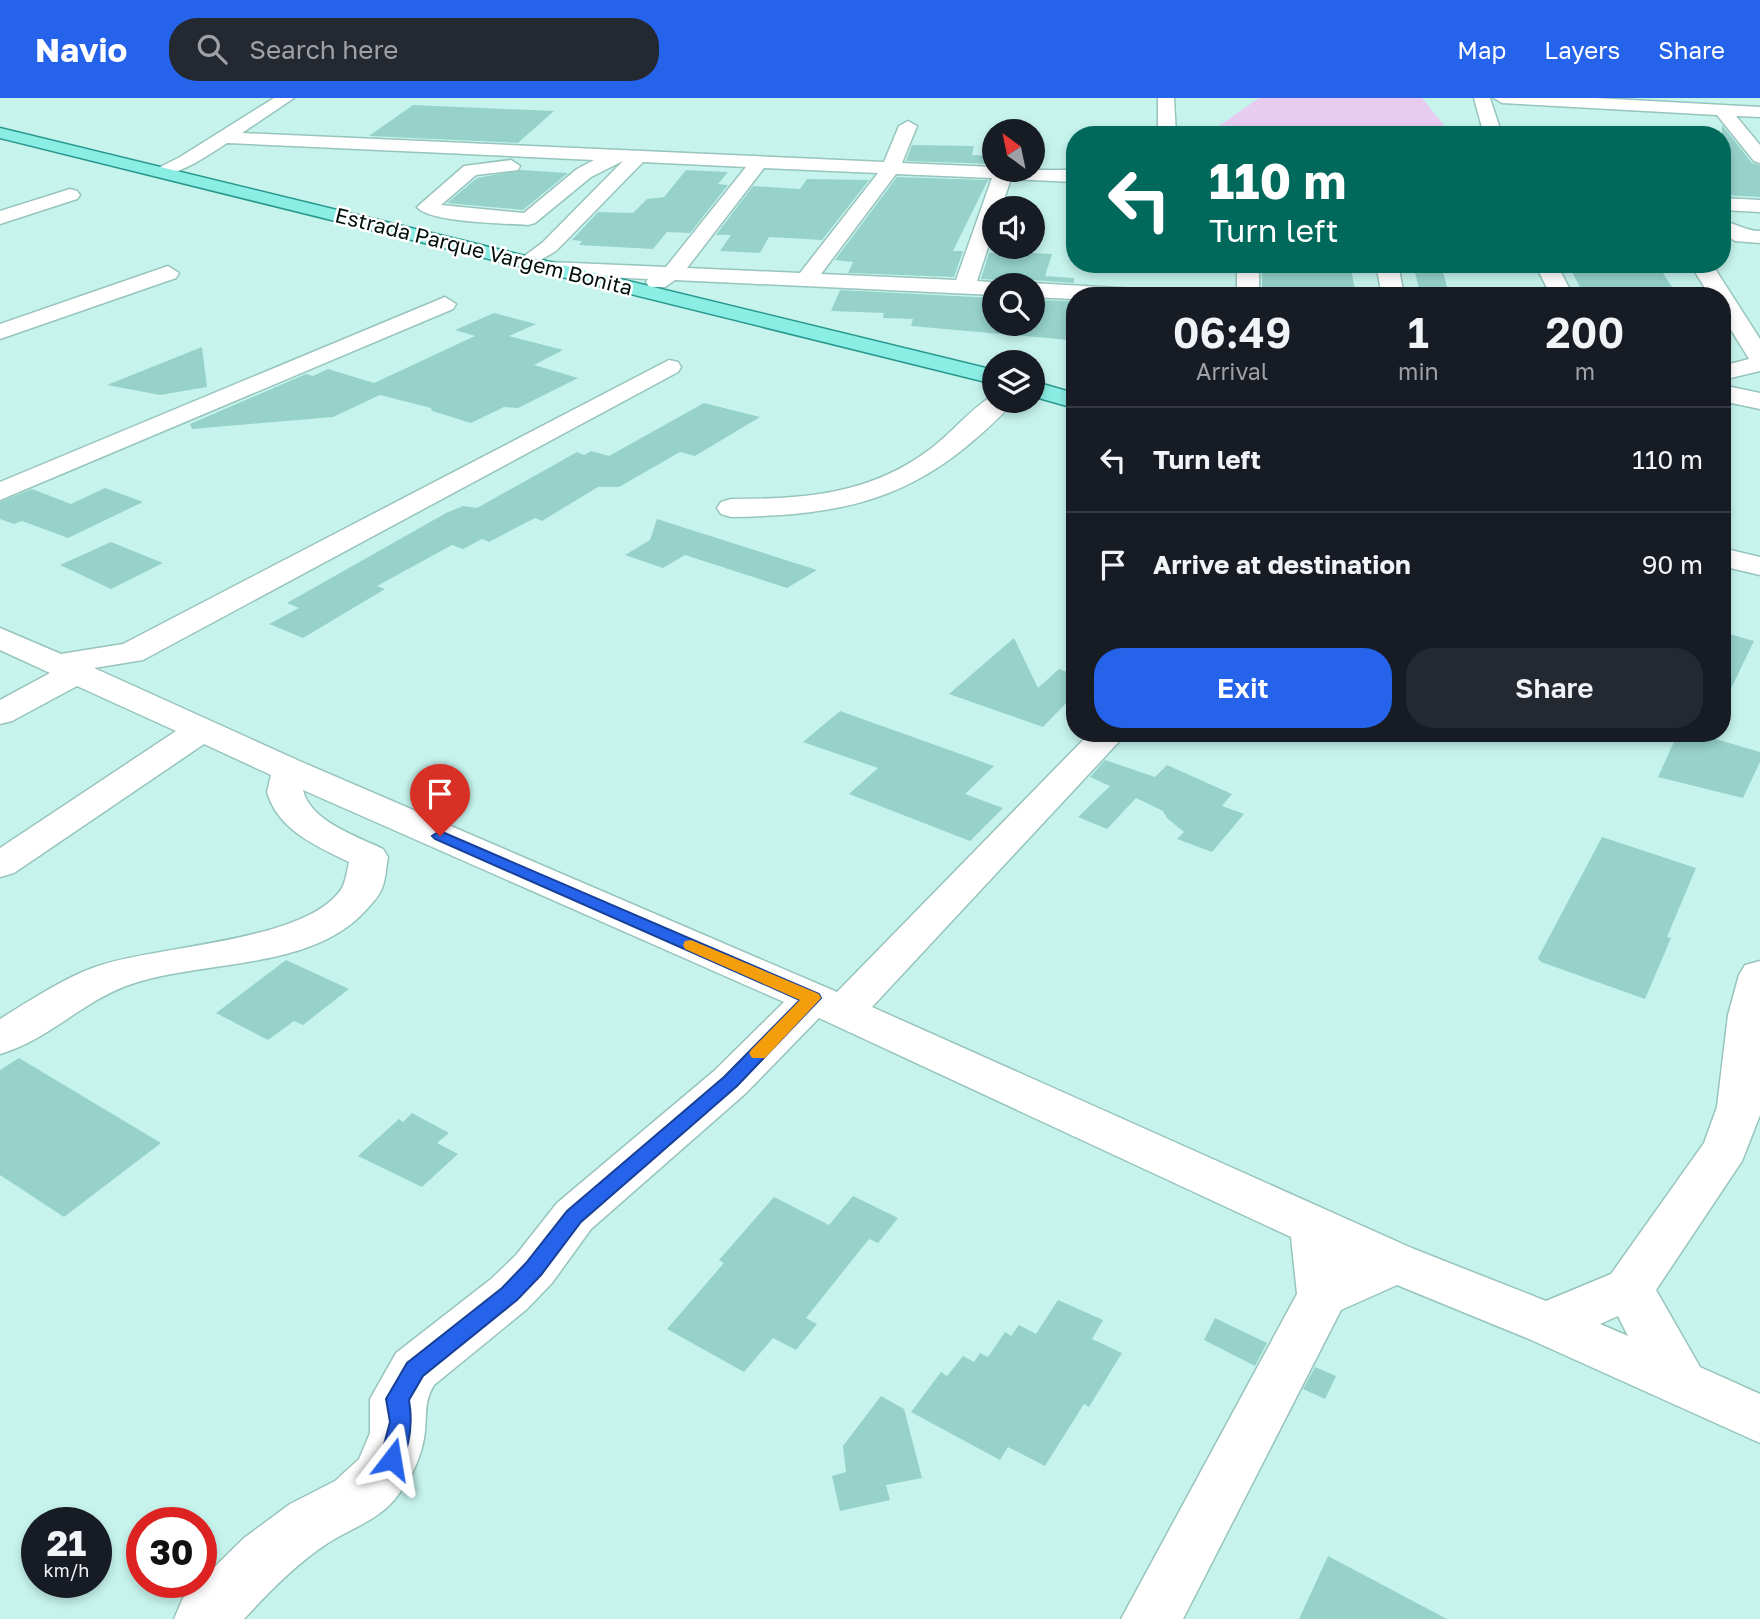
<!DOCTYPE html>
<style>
body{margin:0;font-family:"Golos Text",sans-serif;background:#242831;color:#f1f3f6;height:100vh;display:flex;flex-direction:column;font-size:26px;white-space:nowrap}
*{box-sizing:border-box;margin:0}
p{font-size:23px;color:#9ea1a6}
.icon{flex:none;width:38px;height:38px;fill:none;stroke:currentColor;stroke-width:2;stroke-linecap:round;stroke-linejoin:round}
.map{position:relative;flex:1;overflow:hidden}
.panel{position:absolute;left:1066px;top:189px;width:665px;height:455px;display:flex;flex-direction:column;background:#171b24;border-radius:28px;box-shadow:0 4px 10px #0003}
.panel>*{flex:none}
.top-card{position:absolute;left:1066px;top:28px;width:665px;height:147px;border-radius:28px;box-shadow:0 4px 10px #0003;background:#00695c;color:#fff;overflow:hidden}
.needle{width:46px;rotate:327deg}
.fabs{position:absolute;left:982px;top:21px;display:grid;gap:14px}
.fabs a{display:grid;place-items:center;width:63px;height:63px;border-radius:50%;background:#171b24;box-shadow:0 4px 10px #0003;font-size:35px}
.speed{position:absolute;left:21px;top:1409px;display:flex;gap:14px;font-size:35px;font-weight:700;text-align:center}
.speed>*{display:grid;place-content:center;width:91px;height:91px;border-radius:50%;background:#171b24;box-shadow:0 4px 10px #0003;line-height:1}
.speed small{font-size:18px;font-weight:400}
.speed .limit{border:10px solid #d22;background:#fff;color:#111}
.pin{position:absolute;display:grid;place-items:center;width:60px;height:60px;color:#fff;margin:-72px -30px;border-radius:50% 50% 50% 0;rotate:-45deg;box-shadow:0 0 7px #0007}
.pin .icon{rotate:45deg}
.me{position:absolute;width:77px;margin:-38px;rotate:14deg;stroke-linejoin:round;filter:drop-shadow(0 0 5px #0008)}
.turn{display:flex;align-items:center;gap:24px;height:147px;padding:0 28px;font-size:32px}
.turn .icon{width:91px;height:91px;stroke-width:2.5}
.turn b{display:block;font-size:49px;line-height:60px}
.eta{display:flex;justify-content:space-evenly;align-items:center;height:119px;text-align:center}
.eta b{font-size:42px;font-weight:600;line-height:49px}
.action{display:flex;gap:14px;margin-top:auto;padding:14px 28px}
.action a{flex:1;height:80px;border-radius:28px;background:#2563eb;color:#fff;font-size:28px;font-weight:600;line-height:80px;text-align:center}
.action a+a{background:#242831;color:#f1f3f6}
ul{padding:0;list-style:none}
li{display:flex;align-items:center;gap:21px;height:105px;padding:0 28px;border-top:2px solid #363941}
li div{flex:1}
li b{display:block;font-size:26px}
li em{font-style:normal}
header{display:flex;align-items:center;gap:42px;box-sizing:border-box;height:98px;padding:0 35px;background:#2563eb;color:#fff}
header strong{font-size:33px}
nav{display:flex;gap:38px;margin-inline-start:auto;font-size:24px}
.search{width:490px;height:63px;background:#242831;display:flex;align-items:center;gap:18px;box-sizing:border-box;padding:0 24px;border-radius:28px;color:#9ea1a6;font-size:26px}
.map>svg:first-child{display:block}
.green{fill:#e8cbf0}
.building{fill:#96d2ca}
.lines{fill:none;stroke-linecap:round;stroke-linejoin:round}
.minor-casing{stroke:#97c4bd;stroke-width:3}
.major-casing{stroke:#29998e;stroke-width:3}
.minor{fill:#fff;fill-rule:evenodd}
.major{fill:#8beee5;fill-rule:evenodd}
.route{fill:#2563eb;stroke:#184099;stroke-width:2}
.slow{fill:#f59e0b}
.labels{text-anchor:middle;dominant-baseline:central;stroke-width:5;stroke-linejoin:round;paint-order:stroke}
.far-street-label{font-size:21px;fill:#010f0d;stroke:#fff}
</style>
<header>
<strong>Navio</strong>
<div class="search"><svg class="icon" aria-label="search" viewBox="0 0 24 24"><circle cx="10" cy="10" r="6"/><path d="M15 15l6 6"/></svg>Search here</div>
<nav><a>Map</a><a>Layers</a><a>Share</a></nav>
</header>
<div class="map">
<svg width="1760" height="1521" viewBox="0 0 1760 1521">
<rect width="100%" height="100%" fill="#c6f4ed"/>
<!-- green -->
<path class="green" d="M 1259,0 L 1422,0 L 1448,32 L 1446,37 L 1206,37 Z"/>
<!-- building -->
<path class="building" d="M 413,7 L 554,13 L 518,45 L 369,38 Z
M 1722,27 L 1752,65 L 1760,67 L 1760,99 L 1722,97 Z
M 912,47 L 974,48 L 972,57 L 994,58 L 994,66 L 906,63 Z
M 521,72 L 568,75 L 523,112 L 447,105 L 477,80 Z
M 686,72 L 728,74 L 718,86 L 728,87 L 690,135 L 667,134 L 653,151 L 579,147 L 582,143 L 572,142 L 598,114 L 633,115 L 647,101 L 664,99 Z
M 897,79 L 988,82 L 953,153 L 963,153 L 954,179 L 848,175 L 853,164 L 835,162 Z
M 807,81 L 869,82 L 822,142 L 769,139 L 760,155 L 720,153 L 731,137 L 716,137 L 753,88 L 800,91 Z
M 1012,154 L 1052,156 L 1045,178 L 1074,180 L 1074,185 L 1032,182 L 1021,187 L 1003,187 L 1002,182 L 981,181 L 989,155 Z
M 1262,166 L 1336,166 L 1337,170 L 1351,171 L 1356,198 L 1322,198 L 1322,193 L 1262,190 Z
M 1413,166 L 1441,166 L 1449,197 L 1420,195 Z
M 1568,166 L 1657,166 L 1678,198 L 1584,197 Z
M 840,192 L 994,200 L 994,226 L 1032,226 L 1032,202 L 1074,203 L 1074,220 L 1069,242 L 911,228 L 913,221 L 883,220 L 884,215 L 831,213 Z
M 494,215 L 536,226 L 509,238 L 563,252 L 534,267 L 578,280 L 518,310 L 504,309 L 471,325 L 432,313 L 431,310 L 380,297 L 333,319 L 192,331 L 190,326 L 306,276 L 313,278 L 328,271 L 374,285 L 475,238 L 455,232 Z
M 202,249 L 207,289 L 160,297 L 107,287 Z
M 704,305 L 760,319 L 695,358 L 680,354 L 619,389 L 598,389 L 542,423 L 535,420 L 489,444 L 482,441 L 463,451 L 452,447 L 377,488 L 385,491 L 303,540 L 269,526 L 299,510 L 287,505 L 446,415 L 463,408 L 477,410 L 577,354 L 584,357 L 591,353 L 609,358 Z
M 105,390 L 143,404 L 68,440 L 22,423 L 14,426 L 0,421 L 0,404 L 32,391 L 71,406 Z
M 657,421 L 682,429 L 817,472 L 787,490 L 685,457 L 663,470 L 625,457 L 650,442 Z
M 111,444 L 163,465 L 111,491 L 60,467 Z
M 1722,534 L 1754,543 L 1722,609 Z
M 1014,540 L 1038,590 L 1059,571 L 1074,576 L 1074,597 L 1043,629 L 949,596 Z
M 840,613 L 994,668 L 965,696 L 1003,710 L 970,743 L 849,696 L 878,670 L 803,644 Z
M 1678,635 L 1695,635 L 1760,654 L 1760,664 L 1743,700 L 1658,679 Z
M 1105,662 L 1155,679 L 1167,667 L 1232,696 L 1222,708 L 1244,716 L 1212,754 L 1177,741 L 1184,734 L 1167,720 L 1163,713 L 1136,700 L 1107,731 L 1078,719 L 1110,688 L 1090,679 Z
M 1602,739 L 1696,770 L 1667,839 L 1671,840 L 1645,901 L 1541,864 L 1538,860 Z
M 286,862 L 349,891 L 303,927 L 294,923 L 268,942 L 216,915 Z
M 19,960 L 161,1045 L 64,1119 L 0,1077 L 0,972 Z
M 412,1015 L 449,1035 L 437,1045 L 458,1056 L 422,1089 L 358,1058 L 399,1021 L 403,1024 Z
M 853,1098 L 898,1120 L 878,1145 L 869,1141 L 806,1220 L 817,1226 L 796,1252 L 773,1240 L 744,1274 L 667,1231 L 724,1165 L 719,1162 L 774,1099 L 829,1127 Z
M 1058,1202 L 1103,1222 L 1092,1241 L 1122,1255 L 1089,1309 L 1084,1306 L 1045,1368 L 1008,1349 L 1000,1362 L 911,1314 L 941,1274 L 947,1278 L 963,1258 L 974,1264 L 980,1255 L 988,1259 L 1005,1234 L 1011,1238 L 1019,1227 L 1036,1236 Z
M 1215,1220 L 1267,1245 L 1255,1268 L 1204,1242 Z
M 1315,1269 L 1336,1278 L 1325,1301 L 1303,1291 Z
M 881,1298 L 904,1311 L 922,1380 L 886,1387 L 890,1402 L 840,1413 L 832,1378 L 846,1374 L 843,1348 Z
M 1328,1458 L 1447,1521 L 1299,1521 Z"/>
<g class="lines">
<!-- minor casing -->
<g class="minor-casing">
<path id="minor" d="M 274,0 L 294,0 L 242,35 L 884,64 L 899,28 L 908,23 L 917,28 L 902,65 L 994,69 L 994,72 L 1074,72 L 1074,84 L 1011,81 L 1001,110 L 994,110 L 994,131 L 977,183 L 1002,185 L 994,187 L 994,197 L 675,182 L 665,189 L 649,189 L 646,184 L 648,181 L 549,176 L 538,170 L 549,164 L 666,169 L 746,69 L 643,64 L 556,153 L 527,170 L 516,164 L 542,145 L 623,63 L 591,79 L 535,125 L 528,127 C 505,125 430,125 417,109 L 464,68 L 511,62 L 520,68 L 518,72 L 476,77 L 441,107 L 524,115 L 577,71 L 594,62 L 227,45 C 206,59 186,72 161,79 L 152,73 L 180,59 ZM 764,70 L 878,75 L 800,175 L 687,170 ZM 896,76 L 992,80 L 956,182 L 821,176 Z
M 1158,0 L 1174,0 L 1176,37 L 1158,37 Z
M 1474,0 L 1490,0 L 1502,37 L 1484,37 Z
M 1494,0 L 1595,0 L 1760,9 L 1760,19 L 1736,18 L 1760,47 L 1760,65 L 1754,63 L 1717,17 L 1502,5 Z
M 70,91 L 77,93 L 80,97 L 77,101 L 0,126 L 0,113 Z
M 1722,100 L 1760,102 L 1760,114 L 1722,112 Z
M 1722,123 C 1736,125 1745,133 1760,133 L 1760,145 L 1735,143 L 1722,135 Z
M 1237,166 L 1259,166 L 1259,198 L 1237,198 Z
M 1376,166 L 1398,166 L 1404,198 L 1382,198 Z
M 1535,166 L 1557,166 L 1573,198 L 1551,198 Z
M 1690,166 L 1712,166 L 1760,241 L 1760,273 L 1722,282 L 1722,268 L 1749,261 L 1722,217 L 1722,198 L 1710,198 Z
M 168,168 L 179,175 L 176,180 L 0,241 L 0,226 Z
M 1032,185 L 1136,191 L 1147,198 L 1074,198 L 1074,201 L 1032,199 L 1032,187 L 1024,187 Z
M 445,199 L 456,206 L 453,211 L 0,402 L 0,384 Z
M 669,262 L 678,264 L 681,269 L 678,274 L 143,562 L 94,570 L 304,665 L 837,894 L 1090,635 L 1127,635 L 872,909 L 1414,1151 L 1546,1203 L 1611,1176 L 1704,1045 L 1717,1009 L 1728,917 L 1739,877 L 1745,867 L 1760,863 L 1760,1017 L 1742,1063 L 1656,1192 L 1700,1269 L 1760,1296 L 1760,1345 L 1529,1241 L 1397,1187 L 1341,1212 L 1183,1521 L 1121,1521 L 1297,1196 L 1291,1139 L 819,920 L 746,995 L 591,1131 L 552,1185 L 527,1211 L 434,1287 C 424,1304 427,1314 425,1333 C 423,1355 412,1380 398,1397 C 380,1422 353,1429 328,1445 C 296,1466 270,1493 244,1521 L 174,1521 L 183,1500 L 244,1440 L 290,1406 L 335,1383 L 359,1361 L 370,1335 L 370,1301 L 396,1255 L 491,1181 L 516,1157 L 557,1105 L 714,973 L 784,904 L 303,692 C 310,723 356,738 383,751 L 388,759 C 386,769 386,781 382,790 C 379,799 372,805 366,812 C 311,874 199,861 126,888 C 81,905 46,943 0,956 L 0,921 C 31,902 63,880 98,868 C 159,847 308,844 342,790 C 346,783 347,772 349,764 C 316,748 278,732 267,694 L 271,677 L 204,646 L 14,775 L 0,779 L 0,750 L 176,633 L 77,588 L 12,623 L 0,626 L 0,602 L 50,575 L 0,552 L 0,530 L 61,556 L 123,546 ZM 1618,1218 L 1628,1238 L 1600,1226 Z
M 1722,287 L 1760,295 L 1760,311 L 1722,303 Z
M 994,297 L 994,303 L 1013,303 C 1001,320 982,335 967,348 C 893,409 823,417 731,419 L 721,416 L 717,410 L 721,404 L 731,401 C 803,401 869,397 929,352 C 950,337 973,308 994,297 Z
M 1722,450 L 1760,459 L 1760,477 L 1722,468 Z"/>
</g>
<!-- major casing -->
<g class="major-casing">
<path id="major" d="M 0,30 L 994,272 L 994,286 L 0,40 Z
M 1032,283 L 1074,295 L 1074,310 L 1032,298 Z"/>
</g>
<!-- minor -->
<use href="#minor" class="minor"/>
<!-- major -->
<use href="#major" class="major"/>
</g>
<!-- route -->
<path class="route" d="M 440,733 L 819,896 L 821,900 L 737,988 L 581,1124 L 541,1177 L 517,1202 L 423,1278 L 409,1302 C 413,1325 410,1347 400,1368 L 392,1371 L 384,1368 L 380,1361 L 390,1324 L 386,1301 L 407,1265 L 502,1190 L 526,1165 L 567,1113 L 724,979 L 800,902 L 435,741 L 432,738 Z"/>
<!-- slow -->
<path class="slow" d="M 691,842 L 819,896 L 821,900 L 765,960 L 752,960 L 749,955 L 752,951 L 800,902 L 685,851 L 683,847 L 685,843 Z"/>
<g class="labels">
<!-- far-street labels -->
<g class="far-street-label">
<text transform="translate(484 153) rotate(14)">Estrada Parque Vargem Bonita</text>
</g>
</g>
</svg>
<div class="fabs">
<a><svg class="needle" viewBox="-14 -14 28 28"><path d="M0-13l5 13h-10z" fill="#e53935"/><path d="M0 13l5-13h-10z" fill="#9ea1a6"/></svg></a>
<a><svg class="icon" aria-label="sound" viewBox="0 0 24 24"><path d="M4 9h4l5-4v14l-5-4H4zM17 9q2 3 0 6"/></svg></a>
<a><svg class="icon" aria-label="search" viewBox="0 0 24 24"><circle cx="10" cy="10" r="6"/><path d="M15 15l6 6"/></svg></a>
<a><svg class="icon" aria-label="layers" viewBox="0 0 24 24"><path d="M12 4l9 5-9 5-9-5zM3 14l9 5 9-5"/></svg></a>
</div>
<div class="speed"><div>21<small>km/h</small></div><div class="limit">30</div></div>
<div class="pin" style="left:440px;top:738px;background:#d93025"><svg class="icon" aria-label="arrive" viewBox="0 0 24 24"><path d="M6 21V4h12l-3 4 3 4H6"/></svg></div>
<svg class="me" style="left:392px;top:1361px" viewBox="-20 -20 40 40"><path d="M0-17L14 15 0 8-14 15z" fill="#2563eb" stroke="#fff" stroke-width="4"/></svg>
<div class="top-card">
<div class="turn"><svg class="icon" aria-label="left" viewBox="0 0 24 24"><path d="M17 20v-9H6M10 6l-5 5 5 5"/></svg><div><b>110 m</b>Turn left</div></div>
</div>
<section class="panel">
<div class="eta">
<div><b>06:49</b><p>Arrival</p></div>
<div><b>1</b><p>min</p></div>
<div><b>200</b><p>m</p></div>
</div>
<ul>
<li><svg class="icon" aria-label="left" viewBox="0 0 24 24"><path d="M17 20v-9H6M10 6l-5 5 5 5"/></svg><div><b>Turn left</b></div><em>110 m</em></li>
<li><svg class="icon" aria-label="arrive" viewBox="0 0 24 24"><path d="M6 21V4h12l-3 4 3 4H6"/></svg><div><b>Arrive at destination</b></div><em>90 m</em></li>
</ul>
<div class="action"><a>Exit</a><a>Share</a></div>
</section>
</div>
